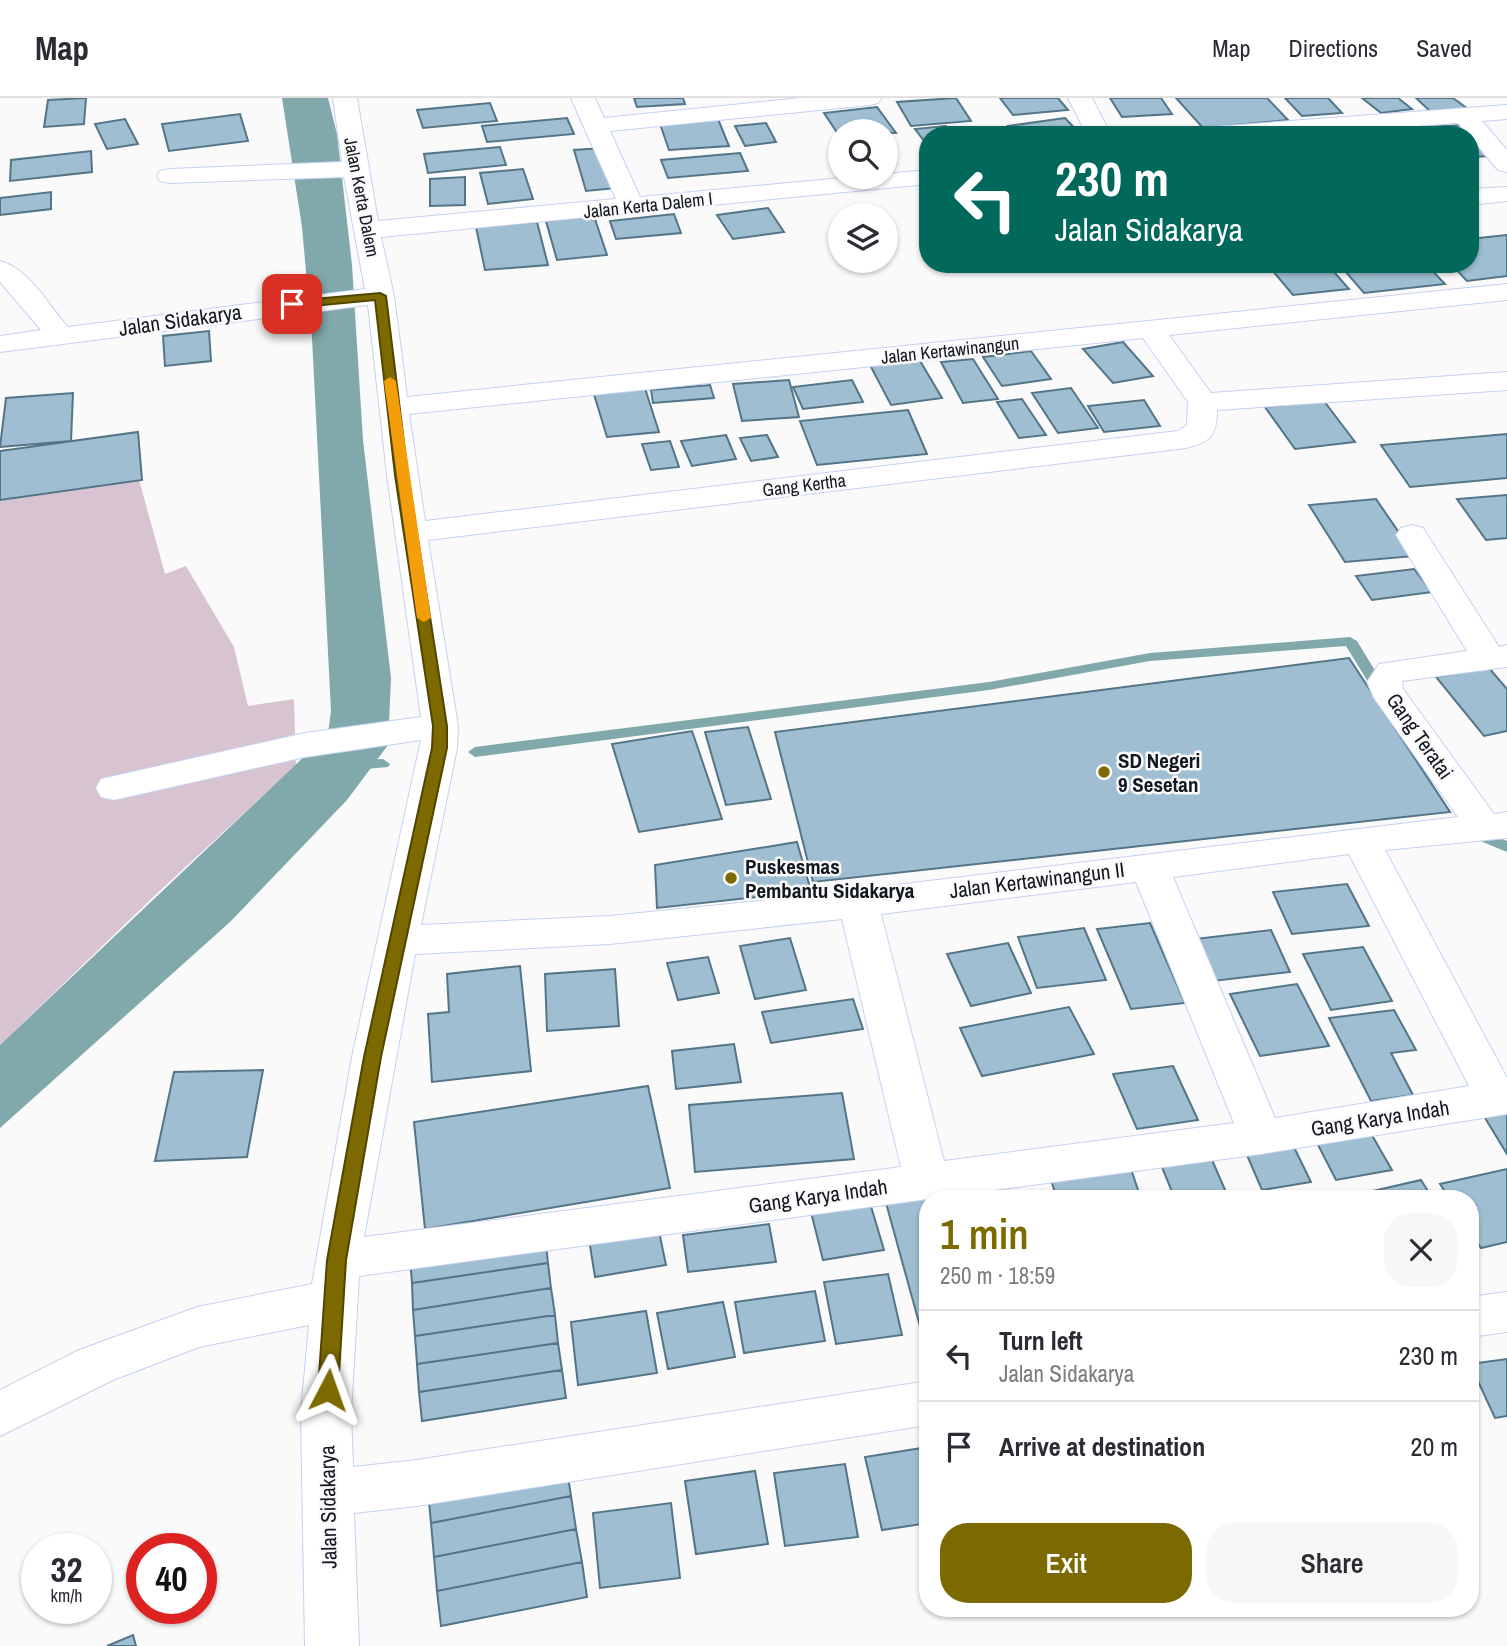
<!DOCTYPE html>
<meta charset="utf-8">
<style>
body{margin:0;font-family:"Archivo Narrow",sans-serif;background:#f7f7f7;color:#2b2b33;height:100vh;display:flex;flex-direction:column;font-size:26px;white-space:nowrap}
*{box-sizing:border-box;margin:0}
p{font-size:23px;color:#7c7c81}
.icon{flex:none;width:38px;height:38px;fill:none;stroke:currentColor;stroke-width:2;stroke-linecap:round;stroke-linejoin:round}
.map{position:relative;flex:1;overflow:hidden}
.drawer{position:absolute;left:919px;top:1092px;width:560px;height:427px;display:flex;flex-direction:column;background:#fff;border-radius:28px;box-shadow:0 2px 5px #0004}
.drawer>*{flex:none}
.top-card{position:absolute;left:919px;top:28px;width:560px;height:147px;border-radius:28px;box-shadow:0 2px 5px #0004;background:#00695c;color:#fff;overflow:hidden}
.buttons{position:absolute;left:828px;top:21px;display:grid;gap:14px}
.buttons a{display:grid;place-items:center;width:70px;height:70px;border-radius:50%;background:#fff;box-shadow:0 2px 5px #0004;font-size:35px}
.speed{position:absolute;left:21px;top:1435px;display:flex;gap:14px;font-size:35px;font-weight:700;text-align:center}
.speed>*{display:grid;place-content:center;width:91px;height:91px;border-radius:50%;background:#fff;box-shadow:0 2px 5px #0004;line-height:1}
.speed small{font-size:18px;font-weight:400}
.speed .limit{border:10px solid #d22;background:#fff;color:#111}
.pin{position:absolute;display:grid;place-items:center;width:60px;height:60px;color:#fff;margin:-30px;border-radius:14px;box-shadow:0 4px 10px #0006}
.me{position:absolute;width:77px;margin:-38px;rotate:4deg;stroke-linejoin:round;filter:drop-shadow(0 0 5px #0008)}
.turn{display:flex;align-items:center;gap:24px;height:147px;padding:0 21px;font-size:32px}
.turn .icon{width:91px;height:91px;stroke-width:2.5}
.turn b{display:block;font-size:49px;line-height:60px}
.round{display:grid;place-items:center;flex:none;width:74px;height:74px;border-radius:28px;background:#f7f7f7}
.headline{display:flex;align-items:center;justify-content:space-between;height:119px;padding:0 21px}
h1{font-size:42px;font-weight:600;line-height:52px;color:#7c6a00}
.primary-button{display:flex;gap:14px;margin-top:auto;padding:14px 21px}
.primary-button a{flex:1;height:80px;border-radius:28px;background:#7c6a00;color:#fff;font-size:28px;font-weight:600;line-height:80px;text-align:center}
.primary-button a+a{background:#f7f7f7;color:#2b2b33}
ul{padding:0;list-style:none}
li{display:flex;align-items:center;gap:21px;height:91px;padding:0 21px;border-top:2px solid #e1e1e2}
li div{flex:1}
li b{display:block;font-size:26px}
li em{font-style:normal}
header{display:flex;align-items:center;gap:42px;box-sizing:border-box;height:98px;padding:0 35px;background:#fff;border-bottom:2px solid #e1e1e2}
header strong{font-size:33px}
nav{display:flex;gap:38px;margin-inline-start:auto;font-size:24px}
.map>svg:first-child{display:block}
.green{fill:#d8c3d1}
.water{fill:#81a9ab}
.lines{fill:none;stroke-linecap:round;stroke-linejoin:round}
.stream{fill:#81a9ab;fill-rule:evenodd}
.building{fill:#9fbed1;stroke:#547588;stroke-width:2}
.minor-casing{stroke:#c5d1f3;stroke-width:2}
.minor{fill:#fff;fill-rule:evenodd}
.route{fill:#7c6a00;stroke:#514500;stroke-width:2}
.slow{fill:#f59e0b}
.poi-dot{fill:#7c6a00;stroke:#fafafa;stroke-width:2.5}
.labels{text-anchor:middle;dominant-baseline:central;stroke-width:5;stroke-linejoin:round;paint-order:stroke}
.far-street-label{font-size:18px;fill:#131722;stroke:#fafafa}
.street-label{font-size:21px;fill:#131722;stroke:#fafafa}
.poi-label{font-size:21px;font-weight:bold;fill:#131722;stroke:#fafafa;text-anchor:start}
</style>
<header>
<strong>Map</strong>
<nav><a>Map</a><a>Directions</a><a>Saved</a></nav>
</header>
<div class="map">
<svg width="1507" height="1548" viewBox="0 0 1507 1548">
<rect width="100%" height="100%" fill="#fafafa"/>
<!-- green -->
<path class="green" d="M 138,378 L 165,476 L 186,468 L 234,549 L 248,608 L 294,601 L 296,667 L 151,801 L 0,947 L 0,401 Z"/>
<!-- water -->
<path class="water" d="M 282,0 L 328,0 L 337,36 L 352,167 L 363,342 L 391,580 L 388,647 L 347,702 L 230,824 L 0,1030 L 0,947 L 328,636 L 331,613 L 312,240 L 302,129 Z"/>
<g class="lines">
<!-- stream -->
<path class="stream" d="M 1350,539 L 1357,543 L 1388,594 L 1386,597 L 1376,597 L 1346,548 L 1150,563 L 989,592 L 475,659 L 468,654 L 475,649 L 989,584 L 1150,555 Z
M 383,661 L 390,666 L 388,669 L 354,672 L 347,667 L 354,662 Z
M 1483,733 L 1507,743 L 1507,754 L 1478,742 L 1475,738 L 1478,734 Z"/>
</g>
<!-- building -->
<path class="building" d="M 86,0 L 84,26 L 44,29 L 48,2 Z
M 634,0 L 683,0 L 685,6 L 637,9 Z
M 956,0 L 971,23 L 911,28 L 897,4 Z
M 1000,0 L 1058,0 L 1068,12 L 1013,17 Z
M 1110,0 L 1161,0 L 1172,16 L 1122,19 Z
M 1176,0 L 1267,0 L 1288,22 L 1203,30 Z
M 1285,0 L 1328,0 L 1342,15 L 1302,18 Z
M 1362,0 L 1398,0 L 1412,11 L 1381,15 Z
M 1416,0 L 1453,0 L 1468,11 L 1432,15 Z
M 490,5 L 497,23 L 423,30 L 417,12 Z
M 877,9 L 896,35 L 840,33 L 840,39 L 824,15 Z
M 240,16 L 248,43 L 169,53 L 162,26 Z
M 567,20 L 574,36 L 487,44 L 482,28 Z
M 1065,20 L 1081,37 L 1016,37 L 1008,28 Z
M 125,21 L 138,46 L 107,51 L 95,26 Z
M 718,21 L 729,48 L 669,52 L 660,26 Z
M 766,25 L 776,44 L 745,48 L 735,28 Z
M 1468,27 L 1491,58 L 1470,59 L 1470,37 L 1425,37 L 1419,29 Z
M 946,28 L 953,37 L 928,37 L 928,48 L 915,31 Z
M 1001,30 L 1005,37 L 963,37 L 961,32 Z
M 1404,31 L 1409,37 L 1377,37 L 1374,34 Z
M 888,44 L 896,64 L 886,65 Z
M 500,49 L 506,67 L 428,75 L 424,56 Z
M 603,50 L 617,90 L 586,93 L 574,52 Z
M 91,53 L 92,74 L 10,83 L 11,62 Z
M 740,55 L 748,73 L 668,80 L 661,62 Z
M 523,71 L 533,101 L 488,106 L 480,75 Z
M 465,79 L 465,107 L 430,108 L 430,81 Z
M 51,94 L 51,111 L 0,117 L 0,100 Z
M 768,110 L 784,134 L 733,141 L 717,117 Z
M 674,116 L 681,135 L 616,141 L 610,123 Z
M 594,118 L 607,157 L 557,162 L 546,123 Z
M 537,124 L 548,167 L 485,172 L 476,129 Z
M 1507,137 L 1507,178 L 1467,183 L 1451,166 L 1470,166 L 1470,141 Z
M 1267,166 L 1327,166 L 1349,191 L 1293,197 Z
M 1339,166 L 1426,166 L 1445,186 L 1364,195 Z
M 209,233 L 211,263 L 165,268 L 163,238 Z
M 1123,244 L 1153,278 L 1113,285 L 1083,251 Z
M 1031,253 L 1051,281 L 1002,288 L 983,259 Z
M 919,261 L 942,300 L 891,307 L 870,267 Z
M 973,261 L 998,301 L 963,305 L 941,264 Z
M 789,282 L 799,319 L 742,323 L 733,286 Z
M 852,282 L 863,304 L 803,311 L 793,289 Z
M 644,287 L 659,334 L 607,339 L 593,293 Z
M 710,287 L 714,300 L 653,305 L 651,292 Z
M 1071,290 L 1098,330 L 1058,335 L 1032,295 Z
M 73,295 L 71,343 L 0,349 L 6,300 Z
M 1022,301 L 1046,337 L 1019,340 L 997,304 Z
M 1144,302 L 1160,328 L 1104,334 L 1088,308 Z
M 1324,303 L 1355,344 L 1295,351 L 1265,309 Z
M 908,312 L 927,356 L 817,367 L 800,323 Z
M 138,334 L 142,382 L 0,402 L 0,353 Z
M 1507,336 L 1507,380 L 1410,389 L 1381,347 Z
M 726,337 L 736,361 L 692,368 L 681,343 Z
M 767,337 L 778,359 L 751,363 L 740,340 Z
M 670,343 L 679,369 L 651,372 L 642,346 Z
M 1507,397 L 1507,440 L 1486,442 L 1457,401 Z
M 1376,401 L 1415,458 L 1345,464 L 1309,407 Z
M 1414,471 L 1432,494 L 1372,502 L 1356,478 Z
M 1349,560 L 1450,714 L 813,784 L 775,634 Z
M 1489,570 L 1507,591 L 1507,633 L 1484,638 L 1436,579 Z
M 748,629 L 771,701 L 726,707 L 705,634 Z
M 692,633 L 722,721 L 639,734 L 612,646 Z
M 797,744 L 811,793 L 657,810 L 655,767 Z
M 1347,786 L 1369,828 L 1292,836 L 1273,794 Z
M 1150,825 L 1185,905 L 1131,911 L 1097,831 Z
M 1084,830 L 1106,882 L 1037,890 L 1018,839 Z
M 1271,832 L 1290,874 L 1213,883 L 1195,841 Z
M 790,840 L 806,892 L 755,901 L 740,848 Z
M 1008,845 L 1031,895 L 971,908 L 947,856 Z
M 1363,849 L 1392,903 L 1331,912 L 1303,856 Z
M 708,859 L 719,895 L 678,902 L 667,865 Z
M 520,868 L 531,973 L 432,984 L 428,916 L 449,914 L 447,876 Z
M 615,871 L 619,928 L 547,933 L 545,876 Z
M 1297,886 L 1329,948 L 1260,958 L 1230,896 Z
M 853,901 L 863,931 L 771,945 L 762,914 Z
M 1069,909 L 1094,956 L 982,978 L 960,930 Z
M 1394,912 L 1416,952 L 1391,955 L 1413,997 L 1371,1003 L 1329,920 Z
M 734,946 L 741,984 L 676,991 L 672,953 Z
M 1173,968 L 1198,1022 L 1137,1031 L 1113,976 Z
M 263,972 L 247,1059 L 155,1063 L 174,974 Z
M 648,988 L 670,1090 L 425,1131 L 414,1024 Z
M 842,995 L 854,1061 L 695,1074 L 689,1007 Z
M 1507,1010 L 1507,1056 L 1482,1015 Z
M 1369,1032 L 1392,1072 L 1336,1082 L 1315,1041 Z
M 1290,1041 L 1311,1084 L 1262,1092 L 1243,1048 Z
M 1209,1055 L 1229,1101 L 1175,1101 L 1159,1062 Z
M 1128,1062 L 1141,1101 L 1057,1101 L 1048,1072 Z
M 1507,1071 L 1507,1144 L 1481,1150 L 1470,1133 L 1470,1101 L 1450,1101 L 1440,1086 Z
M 1421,1082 L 1433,1101 L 1338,1101 Z
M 948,1084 L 953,1101 L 928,1101 L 928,1231 L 921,1232 L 883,1094 Z
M 870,1105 L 884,1152 L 823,1162 L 811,1114 Z
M 657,1124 L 666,1167 L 595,1179 L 588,1135 Z
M 769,1126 L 776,1164 L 688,1174 L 683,1137 Z
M 545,1139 L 548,1165 L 412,1185 L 410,1159 Z
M 548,1165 L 551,1190 L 413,1212 L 412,1185 Z
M 888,1176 L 902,1237 L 836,1246 L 824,1184 Z
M 551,1190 L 555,1217 L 415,1238 L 413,1212 Z
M 815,1193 L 825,1243 L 744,1255 L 735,1204 Z
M 723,1204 L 735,1259 L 668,1271 L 657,1215 Z
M 646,1213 L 657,1275 L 578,1287 L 571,1224 Z
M 555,1217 L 558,1245 L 417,1266 L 415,1238 Z
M 558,1245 L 562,1272 L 419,1294 L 417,1266 Z
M 1507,1261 L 1507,1318 L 1495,1320 L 1470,1266 Z
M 562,1272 L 566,1300 L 422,1323 L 419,1294 Z
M 928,1349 L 928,1425 L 882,1432 L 865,1359 Z
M 566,1366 L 571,1398 L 431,1425 L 428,1393 Z
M 845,1366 L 858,1439 L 785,1448 L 774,1375 Z
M 755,1373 L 768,1446 L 696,1456 L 685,1383 Z
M 571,1398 L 576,1431 L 434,1459 L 431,1425 Z
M 671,1405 L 680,1480 L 600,1490 L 593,1415 Z
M 576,1431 L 582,1464 L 437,1493 L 434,1459 Z
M 582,1464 L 587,1499 L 441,1528 L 437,1493 Z
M 133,1537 L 136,1548 L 107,1548 Z"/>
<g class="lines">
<!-- minor casing -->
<g class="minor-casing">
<path id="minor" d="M 333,0 L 357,0 L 378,123 L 616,101 L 571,0 L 595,0 L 604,20 L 801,0 L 882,0 L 878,5 L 870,7 L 610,33 L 640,99 L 852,79 L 886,79 L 886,76 L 928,72 L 928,86 L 381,139 L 394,198 L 407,299 L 1507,186 L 1507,202 L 1169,237 L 1211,295 L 1507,274 L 1507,292 L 1217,312 C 1217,337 1211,344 1186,350 L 428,442 L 458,628 L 457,650 L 421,827 L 610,818 L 780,801 L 1458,719 L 1374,600 L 1367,584 L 1379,566 L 1467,553 L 1396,437 L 1401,430 L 1412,427 L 1423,430 L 1499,549 L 1507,547 L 1507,569 L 1402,583 L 1403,591 L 1494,716 L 1507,714 L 1507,740 L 1385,752 L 1507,980 L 1507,1016 L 1261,1056 L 359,1178 L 351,1315 L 353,1369 L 417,1362 L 928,1283 L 928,1327 L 417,1408 L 354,1415 L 359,1548 L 305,1548 L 301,1315 L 309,1227 L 199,1249 L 113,1282 L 0,1338 L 0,1292 L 79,1252 L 197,1209 L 312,1186 L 352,959 L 421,642 L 305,659 L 114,702 L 101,699 L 96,690 L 101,681 L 114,678 L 305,635 L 421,619 L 387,377 L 368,207 L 0,254 L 0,238 L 41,232 L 0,184 L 0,163 C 30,171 48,207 68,229 L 365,191 L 344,79 L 169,85 L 160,83 L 157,78 L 160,73 L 169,71 L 342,64 ZM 1143,240 L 1188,304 L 1187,327 L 1178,333 L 425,423 L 409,316 ZM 1349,756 L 1469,988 L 1275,1020 L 1173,779 ZM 1136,784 L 1234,1025 L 944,1063 L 881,816 ZM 842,821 L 901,1069 L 364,1139 L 415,856 L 610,846 Z
M 1068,0 L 1092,0 L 1111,37 L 1087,37 Z
M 1507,7 L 1507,21 L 1482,23 L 1507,52 L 1507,74 L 1498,72 L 1458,25 L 1295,37 L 1184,37 L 1188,32 L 1196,30 Z
M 1507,89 L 1507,103 L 1470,107 L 1470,91 Z
M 1507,1194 L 1507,1234 L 1470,1239 L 1470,1199 Z"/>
</g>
<!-- minor -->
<use href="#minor" class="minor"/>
</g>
<!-- route -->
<path class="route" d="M 380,195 L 386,198 L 408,377 L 447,628 L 447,650 L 381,959 L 346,1162 L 338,1292 L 335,1298 L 328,1301 L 321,1298 L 318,1292 L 327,1162 L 364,959 L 432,650 L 433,628 L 395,377 L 375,202 L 292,210 L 286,206 L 292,203 Z"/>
<!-- slow -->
<path class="slow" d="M 390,279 L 396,283 L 431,520 L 424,524 L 417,520 L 384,283 Z"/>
<!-- markers -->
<g class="poi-dot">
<circle cx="1104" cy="674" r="7"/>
<circle cx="731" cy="780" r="7"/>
</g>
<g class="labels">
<!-- far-street labels -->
<g class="far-street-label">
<text transform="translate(362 99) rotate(79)">Jalan Kerta Dalem</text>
<text transform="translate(648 107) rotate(-6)">Jalan Kerta Dalem I</text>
<text transform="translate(950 252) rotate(-6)">Jalan Kertawinangun</text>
<text transform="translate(804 387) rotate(-7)">Gang Kertha</text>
</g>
<!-- street labels -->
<g class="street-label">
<text transform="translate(180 222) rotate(-8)">Jalan Sidakarya</text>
<text transform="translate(1420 638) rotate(55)">Gang Teratai</text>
<text transform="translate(1037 782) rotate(-7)">Jalan Kertawinangun II</text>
<text transform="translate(1380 1020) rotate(-9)">Gang Karya Indah</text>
<text transform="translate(818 1098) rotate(-8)">Gang Karya Indah</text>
<text transform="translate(328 1409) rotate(-91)">Jalan Sidakarya</text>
</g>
<!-- poi labels -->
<g class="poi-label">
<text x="1118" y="662">SD Negeri<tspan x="1118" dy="24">9 Sesetan</tspan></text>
<text x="745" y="768">Puskesmas<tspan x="745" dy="24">Pembantu Sidakarya</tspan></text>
</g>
</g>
</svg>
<div class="buttons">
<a><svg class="icon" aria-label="search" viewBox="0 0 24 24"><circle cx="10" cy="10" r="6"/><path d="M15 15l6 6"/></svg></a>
<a><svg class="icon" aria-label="layers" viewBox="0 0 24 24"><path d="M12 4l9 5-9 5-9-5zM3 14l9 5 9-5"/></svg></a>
</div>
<div class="speed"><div>32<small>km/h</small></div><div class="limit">40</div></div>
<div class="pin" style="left:292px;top:206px;background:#d93025"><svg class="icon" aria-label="arrive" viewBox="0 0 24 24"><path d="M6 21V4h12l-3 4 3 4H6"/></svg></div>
<svg class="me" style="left:328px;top:1292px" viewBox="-20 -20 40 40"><path d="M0-17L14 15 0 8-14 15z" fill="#7c6a00" stroke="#fff" stroke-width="4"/></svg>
<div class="top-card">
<div class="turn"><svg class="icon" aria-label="left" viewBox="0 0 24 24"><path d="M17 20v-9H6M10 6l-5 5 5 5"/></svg><div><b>230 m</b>Jalan Sidakarya</div></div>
</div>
<section class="drawer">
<div class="headline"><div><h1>1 min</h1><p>250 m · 18:59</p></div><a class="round"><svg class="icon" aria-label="close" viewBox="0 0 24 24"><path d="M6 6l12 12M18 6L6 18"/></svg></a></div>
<ul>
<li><svg class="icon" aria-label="left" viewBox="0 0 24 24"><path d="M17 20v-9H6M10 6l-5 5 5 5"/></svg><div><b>Turn left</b><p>Jalan Sidakarya</p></div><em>230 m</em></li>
<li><svg class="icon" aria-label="arrive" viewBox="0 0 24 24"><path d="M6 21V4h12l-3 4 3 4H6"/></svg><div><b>Arrive at destination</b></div><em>20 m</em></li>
</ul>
<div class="primary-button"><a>Exit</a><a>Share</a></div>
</section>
</div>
